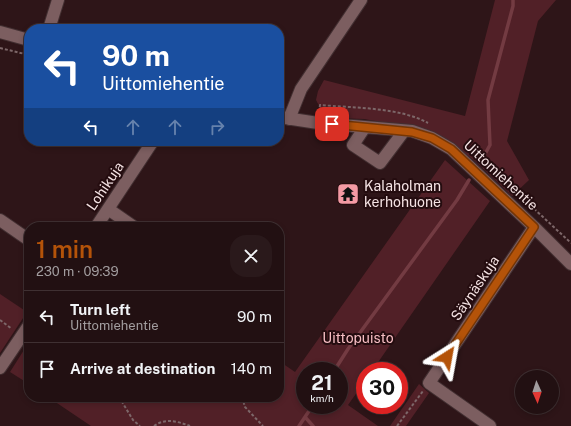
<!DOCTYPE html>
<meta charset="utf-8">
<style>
body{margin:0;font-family:"Public Sans",sans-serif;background:#2a191b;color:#f1f3f6;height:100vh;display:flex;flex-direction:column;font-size:15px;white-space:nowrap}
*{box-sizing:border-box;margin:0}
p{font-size:13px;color:#a29d9f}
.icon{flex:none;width:22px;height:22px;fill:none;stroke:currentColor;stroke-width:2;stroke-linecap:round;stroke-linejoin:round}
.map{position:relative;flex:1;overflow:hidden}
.sheet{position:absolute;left:24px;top:222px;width:260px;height:180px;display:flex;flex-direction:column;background:#221012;border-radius:16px;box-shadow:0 2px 6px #0003,0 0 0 1px #3f3032}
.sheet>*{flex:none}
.guide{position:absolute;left:24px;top:24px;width:260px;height:122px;border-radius:16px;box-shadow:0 2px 6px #0003,0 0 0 1px #3f3032;background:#1a4fa0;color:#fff;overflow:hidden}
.needle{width:26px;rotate:177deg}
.fabs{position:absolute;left:515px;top:370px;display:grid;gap:8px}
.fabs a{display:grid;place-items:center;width:44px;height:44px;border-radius:50%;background:#221012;box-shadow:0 2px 6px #0003,0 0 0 1px #3f3032;font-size:20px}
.speed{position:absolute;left:296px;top:362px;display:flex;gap:8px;font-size:20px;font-weight:700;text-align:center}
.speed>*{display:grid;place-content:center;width:52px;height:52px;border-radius:50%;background:#221012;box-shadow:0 2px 6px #0003,0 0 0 1px #3f3032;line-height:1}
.speed small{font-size:10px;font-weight:400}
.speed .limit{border:6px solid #d22;background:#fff;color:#111}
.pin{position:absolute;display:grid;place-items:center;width:34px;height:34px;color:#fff;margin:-17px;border-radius:8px;box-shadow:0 2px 6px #0006}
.me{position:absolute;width:44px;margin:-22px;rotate:34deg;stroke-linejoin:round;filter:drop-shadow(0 0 3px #0008)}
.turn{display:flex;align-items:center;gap:14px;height:84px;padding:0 12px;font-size:18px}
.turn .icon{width:52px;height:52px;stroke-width:2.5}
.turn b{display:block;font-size:28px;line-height:34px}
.lanes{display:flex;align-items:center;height:38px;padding:0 12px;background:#0003;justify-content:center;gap:20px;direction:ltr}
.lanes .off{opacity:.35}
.round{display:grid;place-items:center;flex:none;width:42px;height:42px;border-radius:16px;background:#2a191b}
.headline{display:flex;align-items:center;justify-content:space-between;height:68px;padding:0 12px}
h1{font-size:24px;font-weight:600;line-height:30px;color:#b45309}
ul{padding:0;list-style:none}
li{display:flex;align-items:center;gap:12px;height:52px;padding:0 12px;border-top:1px solid #3f3032}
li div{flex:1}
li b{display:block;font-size:15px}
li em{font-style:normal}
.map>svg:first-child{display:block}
.green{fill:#512027;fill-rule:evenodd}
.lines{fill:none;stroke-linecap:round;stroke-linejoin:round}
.stream{stroke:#733b42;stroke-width:3.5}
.minor-casing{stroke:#422f31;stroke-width:14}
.path{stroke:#7d6769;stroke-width:2;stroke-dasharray:3 2;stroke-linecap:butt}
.minor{stroke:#7c5e60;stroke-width:12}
.route-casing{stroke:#753606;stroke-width:10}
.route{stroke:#b45309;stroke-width:7}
.labels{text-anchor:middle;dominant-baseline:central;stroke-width:4;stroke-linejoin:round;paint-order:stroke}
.street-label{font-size:14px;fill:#f5e3e4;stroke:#240c0f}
.poi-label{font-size:14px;fill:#f5e3e4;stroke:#240c0f;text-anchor:start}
.park-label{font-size:14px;fill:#f7bec3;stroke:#240c0f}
</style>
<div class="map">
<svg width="571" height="426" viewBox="0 0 571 426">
<rect width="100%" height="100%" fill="#2e1518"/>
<!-- green -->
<path class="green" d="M 495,0 L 556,0 L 538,21 L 507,141 L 529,180 L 512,196 L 475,161 L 447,140 L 416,128 L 364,119 L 334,118 L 324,115 L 316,100 L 318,91 L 324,80 L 465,116 Z
M 445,160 L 490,201 L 372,371 L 365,371 L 365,381 L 348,405 L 378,426 L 91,426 L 48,397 L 279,397 L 279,361 L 295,372 ZM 305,371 L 339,371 L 339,405 L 305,405 Z
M 0,294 L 27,312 L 0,353 Z
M 29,342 L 29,384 L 10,372 Z
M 419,384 L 429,393 L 406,426 L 390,426 Z"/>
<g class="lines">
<!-- stream -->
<path class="stream" d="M 485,154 L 490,145 L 488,100 L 513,6 L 513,0
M 334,371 L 348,349 L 457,200 L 469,180
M 305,417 L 313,426
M 299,426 L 313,405"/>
<!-- minor casing -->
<g class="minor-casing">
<path id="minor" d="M 49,29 L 58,0
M 0,32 L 29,40
M 279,117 L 318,123 L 412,131 L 432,138 L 451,149 L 534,227 L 571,264
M 289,119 L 301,89 L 361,0
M 365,127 L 353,145 L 380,163 L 404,131
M 108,209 L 134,227
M 0,220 L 29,240
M 96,227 L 153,141
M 0,368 L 29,325
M 490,426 L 429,383 L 534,227"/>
</g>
<!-- path -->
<path class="path" d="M 0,48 L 29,55
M 319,112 L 320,105 C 353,108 399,107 428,123
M 490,168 L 571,243
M 0,320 L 12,329
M 119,397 L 133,420 L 140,426
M 242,397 L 245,407 L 263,426
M 154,426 C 165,418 177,421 190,426
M 397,426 L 423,391"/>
<!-- minor -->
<use href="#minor" class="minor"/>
</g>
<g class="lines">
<!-- route casing -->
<g class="route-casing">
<path id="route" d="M 332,124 L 412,132 L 432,138 L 451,149 L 534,227 L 447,357"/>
</g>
<!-- route -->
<use href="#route" class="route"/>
</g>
<!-- icons -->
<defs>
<g id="temple-square" transform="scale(1.15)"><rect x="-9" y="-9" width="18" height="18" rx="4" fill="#f49aa4" stroke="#240c0f"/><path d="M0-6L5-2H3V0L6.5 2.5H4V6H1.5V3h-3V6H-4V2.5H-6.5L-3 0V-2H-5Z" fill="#111"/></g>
</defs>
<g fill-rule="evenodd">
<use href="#temple-square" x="348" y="194"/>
</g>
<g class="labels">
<!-- street labels -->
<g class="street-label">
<text transform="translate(501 175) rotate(43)">Uittomiehentie</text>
<text transform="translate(105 186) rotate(-56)">Lohikuja</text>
<text transform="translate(475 288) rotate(-56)">Säynäskuja</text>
</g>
<!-- poi labels -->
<g class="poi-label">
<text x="364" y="186">Kalaholman<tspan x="364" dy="16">kerhohuone</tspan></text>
</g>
<!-- park labels -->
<g class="park-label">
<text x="358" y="338">Uittopuisto</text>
</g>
</g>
</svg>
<div class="fabs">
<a><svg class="needle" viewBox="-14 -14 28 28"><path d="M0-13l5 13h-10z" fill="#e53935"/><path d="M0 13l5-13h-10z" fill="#a29d9f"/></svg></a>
</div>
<div class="speed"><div>21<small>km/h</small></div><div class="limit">30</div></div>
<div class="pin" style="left:332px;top:124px;background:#d93025"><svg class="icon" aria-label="arrive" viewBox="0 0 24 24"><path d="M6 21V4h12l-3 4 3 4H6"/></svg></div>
<svg class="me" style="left:447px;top:357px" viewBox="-20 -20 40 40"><path d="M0-17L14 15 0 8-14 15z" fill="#b45309" stroke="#fff" stroke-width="4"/></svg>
<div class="guide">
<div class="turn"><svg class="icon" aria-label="left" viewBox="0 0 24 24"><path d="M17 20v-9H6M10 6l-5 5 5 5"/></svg><div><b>90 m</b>Uittomiehentie</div></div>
<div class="lanes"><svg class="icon" aria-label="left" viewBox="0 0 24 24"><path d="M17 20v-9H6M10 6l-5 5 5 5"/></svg><svg class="icon off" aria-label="ahead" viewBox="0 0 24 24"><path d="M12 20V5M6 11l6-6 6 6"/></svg><svg class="icon off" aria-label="ahead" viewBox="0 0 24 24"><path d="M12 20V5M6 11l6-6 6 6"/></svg><svg class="icon off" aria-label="right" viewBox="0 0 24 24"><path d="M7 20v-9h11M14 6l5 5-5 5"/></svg></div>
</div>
<section class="sheet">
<div class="headline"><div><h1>1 min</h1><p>230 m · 09:39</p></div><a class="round"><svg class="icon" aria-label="close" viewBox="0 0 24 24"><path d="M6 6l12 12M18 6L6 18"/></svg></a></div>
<ul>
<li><svg class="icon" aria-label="left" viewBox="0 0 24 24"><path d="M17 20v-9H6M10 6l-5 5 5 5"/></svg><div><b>Turn left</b><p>Uittomiehentie</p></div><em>90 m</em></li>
<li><svg class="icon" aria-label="arrive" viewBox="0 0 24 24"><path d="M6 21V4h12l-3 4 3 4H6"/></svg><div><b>Arrive at destination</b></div><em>140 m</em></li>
</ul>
</section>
</div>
